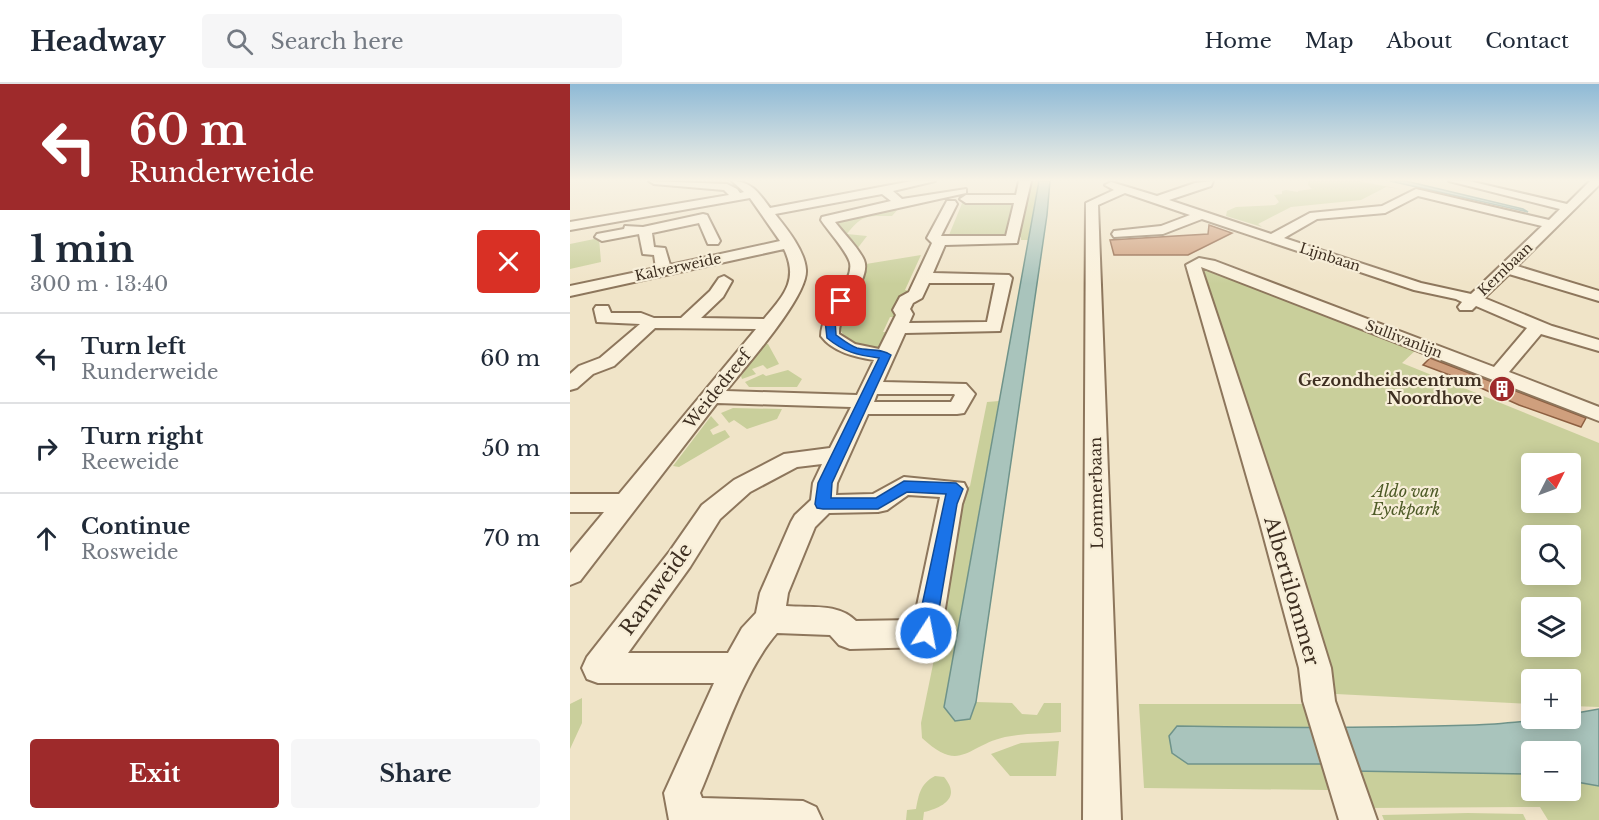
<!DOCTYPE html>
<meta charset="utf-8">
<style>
body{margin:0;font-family:"Libre Baskerville",serif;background:#f6f6f7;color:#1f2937;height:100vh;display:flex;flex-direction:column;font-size:22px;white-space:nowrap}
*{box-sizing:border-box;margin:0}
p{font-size:20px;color:#747a83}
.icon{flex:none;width:33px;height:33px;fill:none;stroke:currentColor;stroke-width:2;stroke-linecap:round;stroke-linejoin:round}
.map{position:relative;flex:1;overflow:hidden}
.panel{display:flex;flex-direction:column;background:#fff;width:570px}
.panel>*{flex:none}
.hud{background:#9e2a2b;color:#fff;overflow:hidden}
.needle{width:39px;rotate:48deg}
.controls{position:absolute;left:951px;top:369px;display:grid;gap:12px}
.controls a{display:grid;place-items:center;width:60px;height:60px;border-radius:6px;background:#fff;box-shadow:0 3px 15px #0003;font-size:30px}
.pin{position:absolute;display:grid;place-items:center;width:51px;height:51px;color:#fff;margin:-26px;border-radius:12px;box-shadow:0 3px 9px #0006}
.me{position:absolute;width:66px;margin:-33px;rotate:11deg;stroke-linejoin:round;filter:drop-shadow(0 0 4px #0008)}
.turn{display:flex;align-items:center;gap:21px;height:126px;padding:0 30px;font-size:27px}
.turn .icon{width:78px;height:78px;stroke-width:2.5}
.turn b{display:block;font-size:42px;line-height:51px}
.round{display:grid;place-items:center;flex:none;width:63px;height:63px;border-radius:6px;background:#f6f6f7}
.head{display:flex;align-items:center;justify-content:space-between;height:102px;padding:0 30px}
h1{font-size:36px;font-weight:800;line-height:45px}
.button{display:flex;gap:12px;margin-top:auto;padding:12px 30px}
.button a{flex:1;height:69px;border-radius:6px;background:#9e2a2b;color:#fff;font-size:24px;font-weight:800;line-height:69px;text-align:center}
.button a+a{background:#f6f6f7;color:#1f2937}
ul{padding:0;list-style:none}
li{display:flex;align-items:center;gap:18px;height:90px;padding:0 30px;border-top:2px solid #e0e1e3}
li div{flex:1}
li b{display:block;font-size:22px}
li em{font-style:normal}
header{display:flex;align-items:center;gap:36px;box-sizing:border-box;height:84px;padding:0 30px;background:#fff;border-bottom:2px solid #e0e1e3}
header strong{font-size:28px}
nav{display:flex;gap:33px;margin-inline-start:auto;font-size:21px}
.search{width:420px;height:54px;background:#f6f6f7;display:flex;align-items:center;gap:15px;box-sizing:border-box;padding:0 21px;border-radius:6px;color:#747a83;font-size:22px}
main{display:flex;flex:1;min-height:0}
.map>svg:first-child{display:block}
.green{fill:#c9cf9b;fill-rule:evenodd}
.water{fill:#a9c4bc;stroke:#6f938a;stroke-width:1.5}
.building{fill:#cf9f7d;stroke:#8d5f41;stroke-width:1.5}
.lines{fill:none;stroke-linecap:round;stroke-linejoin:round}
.minor-casing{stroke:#8d765c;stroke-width:4}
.minor{fill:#faf1dc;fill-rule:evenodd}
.route{fill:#1a73e8;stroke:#114b97;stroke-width:1.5}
.labels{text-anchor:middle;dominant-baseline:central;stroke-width:4.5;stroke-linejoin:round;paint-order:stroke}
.far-street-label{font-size:14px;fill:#3d2e20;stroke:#f7eed8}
.poi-label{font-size:16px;font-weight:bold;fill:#3d2e20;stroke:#f7eed8;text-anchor:end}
.street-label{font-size:16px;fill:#3d2e20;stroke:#f7eed8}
.park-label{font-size:16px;font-style:italic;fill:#4d5a26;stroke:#f7eed8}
.near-street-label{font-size:20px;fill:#3d2e20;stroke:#f7eed8}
</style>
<header>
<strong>Headway</strong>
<div class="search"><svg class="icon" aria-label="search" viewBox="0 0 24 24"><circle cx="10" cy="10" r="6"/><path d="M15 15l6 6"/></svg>Search here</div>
<nav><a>Home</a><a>Map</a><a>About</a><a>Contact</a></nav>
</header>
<main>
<section class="panel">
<div class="hud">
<div class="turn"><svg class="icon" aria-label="left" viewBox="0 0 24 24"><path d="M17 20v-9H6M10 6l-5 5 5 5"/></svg><div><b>60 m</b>Runderweide</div></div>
</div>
<div class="head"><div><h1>1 min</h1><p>300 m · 13:40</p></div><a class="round" style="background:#d93025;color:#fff"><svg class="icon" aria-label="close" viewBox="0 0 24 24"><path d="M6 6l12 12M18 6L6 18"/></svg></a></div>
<ul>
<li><svg class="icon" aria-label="left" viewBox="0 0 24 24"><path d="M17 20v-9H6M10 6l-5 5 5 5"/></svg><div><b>Turn left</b><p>Runderweide</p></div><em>60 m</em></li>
<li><svg class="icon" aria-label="right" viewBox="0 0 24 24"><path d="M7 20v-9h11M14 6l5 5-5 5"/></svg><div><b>Turn right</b><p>Reeweide</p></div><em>50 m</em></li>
<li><svg class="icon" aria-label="ahead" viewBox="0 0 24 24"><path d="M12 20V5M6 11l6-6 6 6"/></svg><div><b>Continue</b><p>Rosweide</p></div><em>70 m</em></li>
</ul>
<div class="button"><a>Exit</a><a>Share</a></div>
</section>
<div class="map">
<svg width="1029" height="736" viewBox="0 0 1029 736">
<rect width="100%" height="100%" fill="#f0e4c8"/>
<!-- green -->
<path class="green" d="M 458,97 L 469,97 L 458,156 L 451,156 L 451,153 L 446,153 Z
M 738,97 L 788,97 L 830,105 L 816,103 L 791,116 L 721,123 L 688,140 L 692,143 L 656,132 L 657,127 L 666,123 L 705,121 L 709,118 L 704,111 L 712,110 L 712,107 L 716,106 L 728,108 L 728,111 L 728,107 L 742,105 L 738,101 Z
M 393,117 L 446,117 L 438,151 L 379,151 Z
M 327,122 L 329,124 L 322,132 C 298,132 292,130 277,150 L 297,152 L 287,165 L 266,141 L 263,135 Z
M 29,154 L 31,178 L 0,185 L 0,160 Z
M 351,171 L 335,206 L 341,207 L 329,233 L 320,233 L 313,248 L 320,248 L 310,265 C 299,266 270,257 270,242 C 270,239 272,236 273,233 L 268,229 L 292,197 L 296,180 Z
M 645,185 L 847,265 L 832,279 L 1029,359 L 1029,623 L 1001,622 L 1000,596 L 962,596 L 961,620 L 766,610 L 633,187 ZM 962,380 L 1000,380 L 1000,418 L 962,418 ZM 962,452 L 1000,452 L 1000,490 L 962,490 ZM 962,524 L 1000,524 L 1000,562 L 962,562 Z
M 195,260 L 198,260 L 209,280 L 197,285 L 193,281 L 182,285 L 186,290 L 172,295 L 171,292 Z
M 218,286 L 232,295 L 227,303 L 179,303 L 175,298 L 193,290 L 196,292 Z
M 429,317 L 374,623 L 385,637 L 400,635 L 406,618 L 442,619 L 452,630 L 467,631 L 474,619 L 491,619 L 491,648 C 473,650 453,649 435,653 C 396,662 391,690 352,654 L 351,639 L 368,556 L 394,406 L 400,402 L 417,318 Z
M 163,324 L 212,325 L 207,335 L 177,345 L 164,336 L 159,339 L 151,329 Z
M 141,332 L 149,341 L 140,346 L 143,351 L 155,346 L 160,353 L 109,383 L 103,382 Z
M 12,614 L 12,639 L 0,665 L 0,620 Z
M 569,620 L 736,620 L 741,644 L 607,642 L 618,680 L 752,680 L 758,706 L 574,704 Z
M 489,657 L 486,692 L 440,692 L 421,670 L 451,659 Z
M 782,687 L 952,688 L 961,690 L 962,706 L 1000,706 L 1001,697 L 1029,702 L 1029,736 L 978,736 L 970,723 L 796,724 Z
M 365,692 L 374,693 C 391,713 374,723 354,728 L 353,736 L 336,736 L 337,726 L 346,725 C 349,710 350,700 365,692 Z
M 898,729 L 953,730 L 956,736 L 814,736 L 812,731 Z"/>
<!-- water -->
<path class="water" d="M 469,97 L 480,97 L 477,131 L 406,618 L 400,635 L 385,637 L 374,623 Z
M 820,97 L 836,97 L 953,125 L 958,128 Z
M 1029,625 L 1029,702 L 1001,697 L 1000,668 L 962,668 L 961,690 L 782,687 L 752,680 L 618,680 L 602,669 L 599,652 L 607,642 C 706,644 805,644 905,641 C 937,640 968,635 1000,634 L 1001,630 Z"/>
<!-- building -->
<path class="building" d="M 639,141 L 662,149 L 618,171 L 544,171 L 540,156 L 638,150 Z
M 860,274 L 1016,334 L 1011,343 L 949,321 L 893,296 L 853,281 Z"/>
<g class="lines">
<!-- minor casing -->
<g class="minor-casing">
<path id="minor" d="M 79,97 L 157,100 L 167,105 L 170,109 L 174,108 L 162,97 C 181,97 189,109 200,124 L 342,97 L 365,97 L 323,107 L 332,115 L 396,105 L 396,109 L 265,138 C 274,150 288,163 294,176 C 302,196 268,224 269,250 L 285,260 L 309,265 L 326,231 L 323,226 L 330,213 L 339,208 L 362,159 L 357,154 L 377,117 L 385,117 L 387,120 L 371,152 L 436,152 L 444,119 L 396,119 L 390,115 L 396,111 L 446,111 L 449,97 L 461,97 L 447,159 L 375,161 L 363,189 L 439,191 L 442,194 L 430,247 L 335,249 L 313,298 L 396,300 L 405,310 L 394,329 L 387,330 L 298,330 L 267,399 L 266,411 L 303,410 L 334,393 L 394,399 L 397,405 L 392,420 L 371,549 L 367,559 L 356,563 L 280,565 L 269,561 L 260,551 L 207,549 C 173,588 151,660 130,709 L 132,714 L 233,717 L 246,723 L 252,736 L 99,736 L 94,709 L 144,599 L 28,599 L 17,595 L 12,584 L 17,573 L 100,467 L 132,421 L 164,396 L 214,370 L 260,364 L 281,323 L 147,319 L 10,497 L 0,501 L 0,469 L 34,428 L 0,428 L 0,410 L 49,410 L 186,245 L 85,244 L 44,282 L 23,290 L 7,304 L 0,306 L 0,290 L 9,282 L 30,274 L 70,240 L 27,238 L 24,225 L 26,222 L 38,222 L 41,229 L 71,229 L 84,234 L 111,234 L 140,207 L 149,194 L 154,192 L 162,197 L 153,213 L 131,234 L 194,235 C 214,211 229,196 214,165 L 0,212 L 0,202 L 86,184 L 84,171 L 73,170 L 69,150 L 32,157 L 25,153 L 27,150 L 54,145 L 55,142 L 73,143 L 133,130 L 137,131 L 150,157 L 148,160 L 138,160 L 129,139 L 82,149 L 84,163 L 95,164 L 100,181 L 210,157 L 180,114 L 0,146 L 0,138 L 159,111 L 154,106 L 84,100 ZM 312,110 L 321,117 L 252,133 L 251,136 C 258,147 277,167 280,179 C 284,199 252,224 251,252 C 263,268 285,273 304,276 L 287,311 L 156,307 C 174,284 238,213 236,186 C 235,167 217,145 205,130 ZM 359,199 L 425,199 L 417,238 L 339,239 L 343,230 L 340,225 L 343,219 L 352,214 ZM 307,310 L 384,310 L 385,311 L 381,318 L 304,318 ZM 252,380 L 243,399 L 241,416 L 225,431 L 221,438 L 190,509 L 186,529 L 172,544 L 158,569 L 58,569 L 120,483 L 150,435 L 180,408 L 227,383 ZM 338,411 L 370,413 L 344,536 L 286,537 C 268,519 241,524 216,522 L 218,509 L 245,443 L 259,429 L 308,428 L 317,426 Z
M 643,97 L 641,102 L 599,116 L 701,150 L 740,129 L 812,122 L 846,105 L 979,136 L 990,125 L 879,97 L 899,97 L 997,120 L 1020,97 L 1029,97 L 1029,101 L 947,182 L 1029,207 L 1029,217 L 939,190 L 914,214 L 982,242 L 1029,256 L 1029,267 L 971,250 L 939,288 L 1029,323 L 1029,337 L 631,183 L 715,435 L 761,584 L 765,617 L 807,736 L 769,736 L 733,617 L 729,584 L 689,435 L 616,181 L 629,174 L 645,177 L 924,283 L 957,244 L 906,222 L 902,226 L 890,226 L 888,223 L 892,218 L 886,215 L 844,206 L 632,135 L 593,150 L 544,153 L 542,150 L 544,147 L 591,142 L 620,131 L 555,109 L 528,121 L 551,736 L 513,736 L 516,119 L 544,106 L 535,101 L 541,98 L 587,112 L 625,99 ZM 848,112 L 972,142 L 901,210 L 851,199 L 714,154 L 747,135 L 815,129 Z"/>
</g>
<!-- minor -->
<use href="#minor" class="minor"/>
</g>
<!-- sky -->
<linearGradient id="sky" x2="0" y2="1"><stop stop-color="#8fbad6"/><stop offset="0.48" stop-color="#f8f3e6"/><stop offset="1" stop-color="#f8f3e6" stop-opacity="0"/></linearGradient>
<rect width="1029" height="200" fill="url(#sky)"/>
<!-- route -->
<path class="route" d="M 268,215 L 276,217 L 265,236 L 266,251 C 273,256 279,261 287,264 C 298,267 312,264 321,271 L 262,399 L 261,414 L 306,414 L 334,397 L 386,399 L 393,405 L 387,420 L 365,549 L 362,555 L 356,558 L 349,555 L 346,549 L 376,410 L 337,408 L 308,425 L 253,425 L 247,424 L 245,420 L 248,399 L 309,274 C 287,271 274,268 257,254 L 255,236 Z"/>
<!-- icons -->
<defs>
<g id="building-disc" transform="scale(1.35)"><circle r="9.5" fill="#9e2a2b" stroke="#f7eed8"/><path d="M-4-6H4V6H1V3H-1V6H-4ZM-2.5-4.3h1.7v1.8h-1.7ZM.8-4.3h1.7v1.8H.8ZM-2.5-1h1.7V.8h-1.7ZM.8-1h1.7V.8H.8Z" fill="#fff"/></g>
</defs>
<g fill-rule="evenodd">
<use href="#building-disc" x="932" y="305"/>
</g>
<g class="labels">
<!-- far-street labels -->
<g class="far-street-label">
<text transform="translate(760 173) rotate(18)">Lijnbaan</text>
<text transform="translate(108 183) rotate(-12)">Kalverweide</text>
<text transform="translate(935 185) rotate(-44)">Kernbaan</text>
<text transform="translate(834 255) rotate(21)">Sullivanlijn</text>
</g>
<!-- poi labels -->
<g class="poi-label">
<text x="912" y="296">Gezondheidscentrum<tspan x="912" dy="18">Noordhove</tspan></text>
</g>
<!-- street labels -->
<g class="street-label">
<text transform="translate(147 305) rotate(-51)">Weidedreef</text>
<text transform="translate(526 409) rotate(-91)">Lommerbaan</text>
</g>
<!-- park labels -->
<g class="park-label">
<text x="836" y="407">Aldo van<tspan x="836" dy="18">Eyckpark</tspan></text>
</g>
<!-- near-street labels -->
<g class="near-street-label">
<text transform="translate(86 505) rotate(-54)">Ramweide</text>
<text transform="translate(722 507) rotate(74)">Albertilommer</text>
</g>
</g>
</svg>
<div class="controls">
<a><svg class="needle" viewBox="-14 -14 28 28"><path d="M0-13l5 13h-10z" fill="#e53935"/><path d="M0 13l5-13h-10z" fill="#747a83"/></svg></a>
<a><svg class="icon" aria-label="search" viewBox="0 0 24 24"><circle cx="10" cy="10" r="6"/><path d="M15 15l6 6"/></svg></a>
<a><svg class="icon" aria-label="layers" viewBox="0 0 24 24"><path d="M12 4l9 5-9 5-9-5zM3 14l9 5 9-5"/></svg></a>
<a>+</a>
<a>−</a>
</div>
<div class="pin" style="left:271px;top:217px;background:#d93025"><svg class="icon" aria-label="arrive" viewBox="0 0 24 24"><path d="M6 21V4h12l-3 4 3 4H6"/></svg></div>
<svg class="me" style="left:356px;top:549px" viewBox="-20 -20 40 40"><circle r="17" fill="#1a73e8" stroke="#fff" stroke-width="3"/><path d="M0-11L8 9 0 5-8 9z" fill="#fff"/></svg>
</div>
</main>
